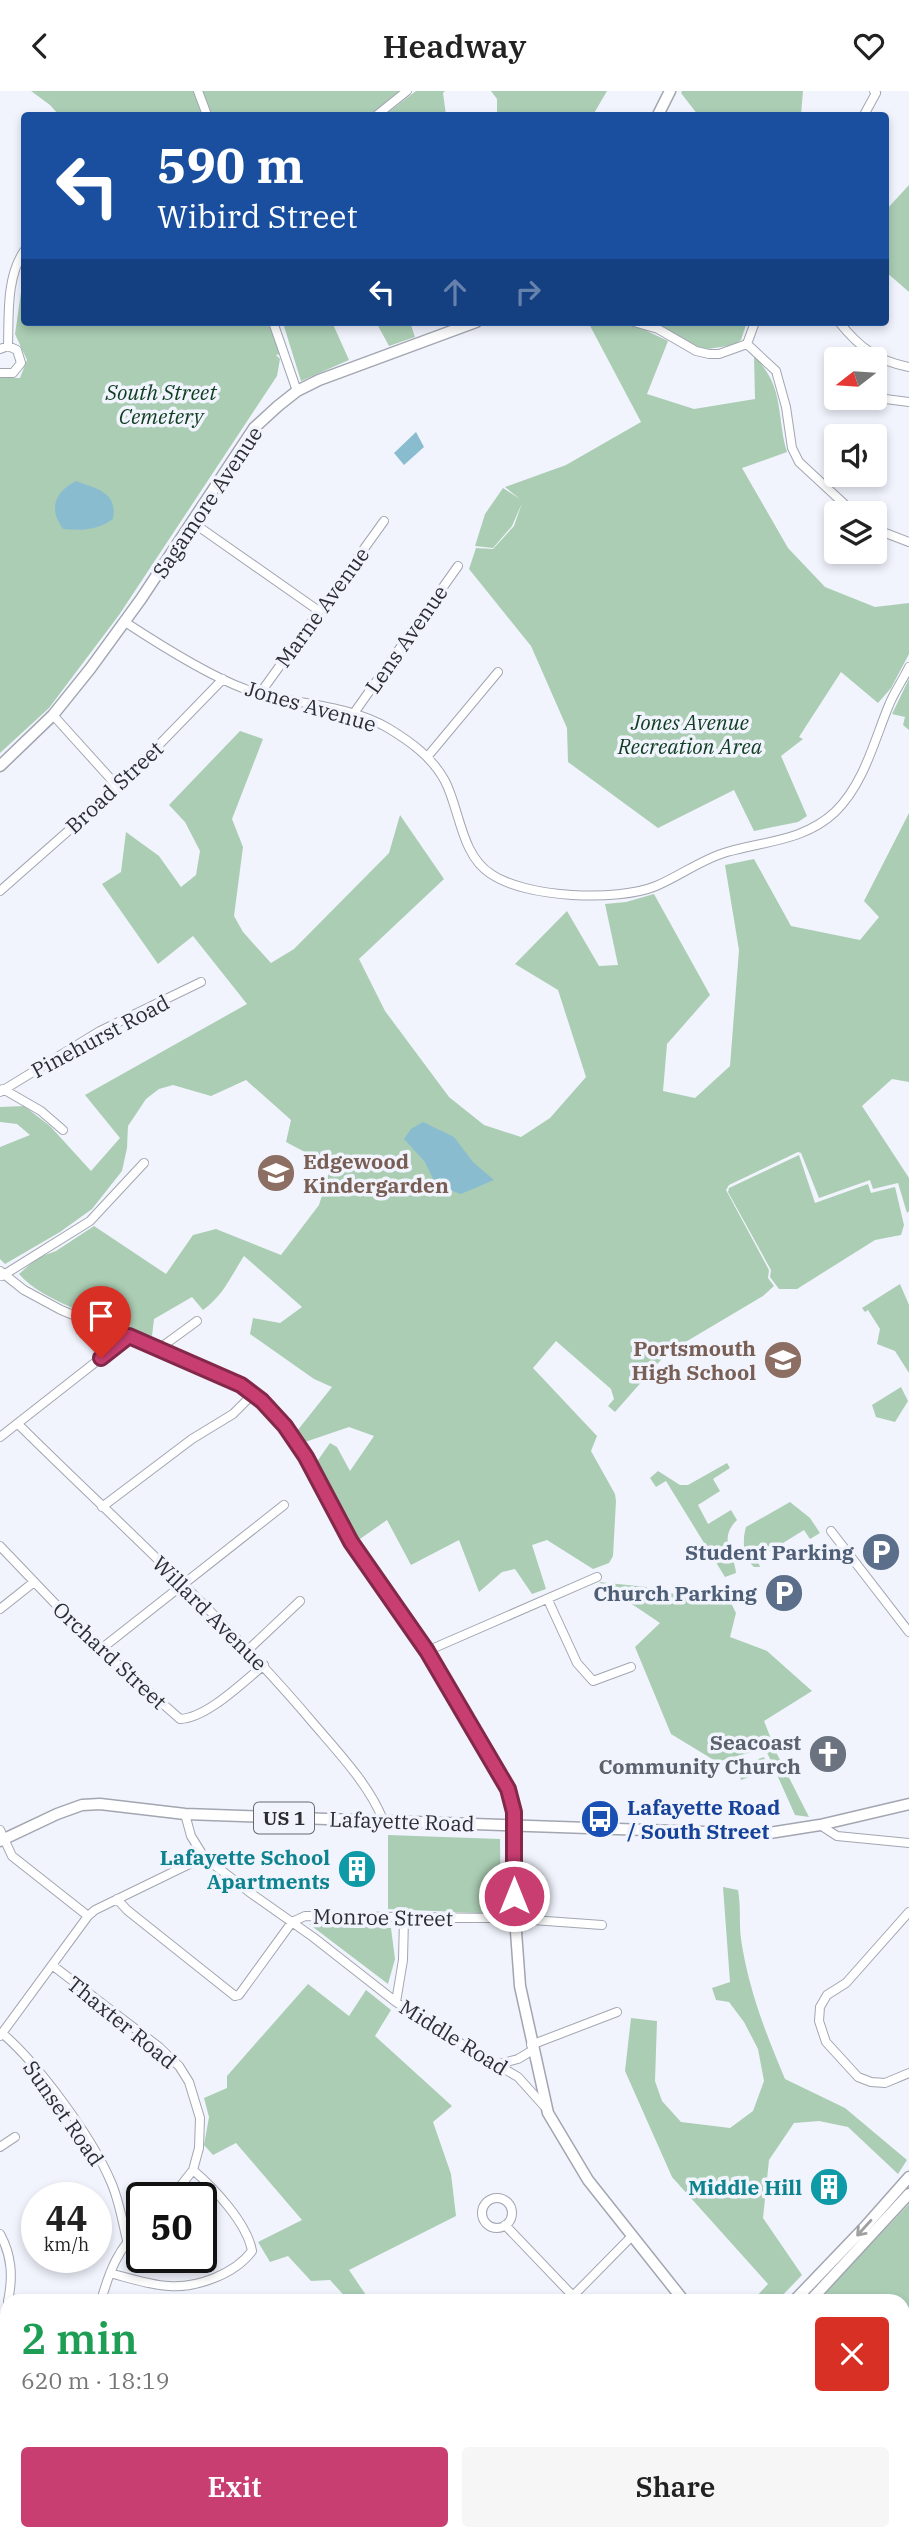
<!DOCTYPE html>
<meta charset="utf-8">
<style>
body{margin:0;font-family:"IBM Plex Serif",serif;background:#f6f6f6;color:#222;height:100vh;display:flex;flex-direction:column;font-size:26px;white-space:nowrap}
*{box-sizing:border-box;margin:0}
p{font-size:23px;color:#767676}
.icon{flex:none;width:38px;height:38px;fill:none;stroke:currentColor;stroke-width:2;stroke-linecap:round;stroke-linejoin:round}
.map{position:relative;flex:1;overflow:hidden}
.drawer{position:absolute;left:0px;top:2203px;width:910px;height:247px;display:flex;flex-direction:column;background:#fff;border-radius:21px 21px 0 0;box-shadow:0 4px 10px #0003}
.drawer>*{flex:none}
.hud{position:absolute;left:21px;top:21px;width:868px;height:214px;border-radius:7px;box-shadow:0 4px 10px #0003;background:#1a4fa0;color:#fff;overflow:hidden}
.needle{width:46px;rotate:253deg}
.tools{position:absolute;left:824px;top:256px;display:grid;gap:14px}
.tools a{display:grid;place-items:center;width:63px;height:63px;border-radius:7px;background:#fff;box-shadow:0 4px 10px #0003;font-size:35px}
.speed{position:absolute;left:21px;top:2091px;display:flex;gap:14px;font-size:35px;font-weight:700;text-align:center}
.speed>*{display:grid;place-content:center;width:91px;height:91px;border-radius:50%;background:#fff;box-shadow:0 4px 10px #0003;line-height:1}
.speed small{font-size:18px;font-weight:400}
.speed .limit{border:4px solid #111;border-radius:10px;background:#fff;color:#111}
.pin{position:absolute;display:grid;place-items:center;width:60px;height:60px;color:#fff;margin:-72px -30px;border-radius:50% 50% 50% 0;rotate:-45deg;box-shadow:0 0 7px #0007}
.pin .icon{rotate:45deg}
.me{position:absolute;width:77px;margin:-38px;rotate:0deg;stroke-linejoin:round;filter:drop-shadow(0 0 5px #0008)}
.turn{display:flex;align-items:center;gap:24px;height:147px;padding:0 21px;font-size:32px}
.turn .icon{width:91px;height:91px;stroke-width:2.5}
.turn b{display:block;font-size:49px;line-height:60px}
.lanes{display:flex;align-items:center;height:66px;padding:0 21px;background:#0003;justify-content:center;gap:35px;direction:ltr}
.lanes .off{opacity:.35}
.round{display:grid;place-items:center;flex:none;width:74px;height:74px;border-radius:7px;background:#f6f6f6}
.head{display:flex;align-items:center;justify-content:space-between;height:119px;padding:0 21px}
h1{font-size:42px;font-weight:600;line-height:52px;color:#1e9e55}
.primary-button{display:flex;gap:14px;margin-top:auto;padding:14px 21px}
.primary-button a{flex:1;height:80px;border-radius:7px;background:#c93e71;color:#fff;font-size:28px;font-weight:600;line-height:80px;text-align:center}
.primary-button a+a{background:#f6f6f6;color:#222}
header{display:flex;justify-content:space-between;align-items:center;height:91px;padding:0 21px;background:#fff;font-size:32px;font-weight:600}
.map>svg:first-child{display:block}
.green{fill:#abcdb4}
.water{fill:#8abccf}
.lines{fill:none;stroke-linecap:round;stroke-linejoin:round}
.minor-casing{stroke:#a2a6b1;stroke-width:10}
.major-casing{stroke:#a2a6b1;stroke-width:13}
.minor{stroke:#fff;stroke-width:8}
.major{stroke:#fff;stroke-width:10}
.oneway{stroke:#a0a0a2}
.route-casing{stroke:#832849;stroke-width:18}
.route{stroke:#c93e71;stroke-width:12}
.labels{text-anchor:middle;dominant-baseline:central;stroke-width:7;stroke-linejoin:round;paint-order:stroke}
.shield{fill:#f1f4fd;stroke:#66696e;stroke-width:2}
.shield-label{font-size:19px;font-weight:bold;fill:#2b2d31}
.park-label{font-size:21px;font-style:italic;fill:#0f3d20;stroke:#f1f4fd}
.street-label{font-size:21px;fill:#2b2d31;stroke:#f1f4fd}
.education-label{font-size:21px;font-weight:bold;fill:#785e54;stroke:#f1f4fd;text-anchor:start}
.service-label{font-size:21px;font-weight:bold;fill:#4e5e75;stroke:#f1f4fd;text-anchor:end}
.worship-label{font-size:21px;font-weight:bold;fill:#5b616d;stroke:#f1f4fd;text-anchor:end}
.transit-label{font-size:21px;font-weight:bold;fill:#164399;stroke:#f1f4fd;text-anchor:start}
.culture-label{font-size:21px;font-weight:bold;fill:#0d838f;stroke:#f1f4fd;text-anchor:end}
</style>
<header><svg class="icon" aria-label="back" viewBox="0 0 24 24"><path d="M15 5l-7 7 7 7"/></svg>Headway<svg class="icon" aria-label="heart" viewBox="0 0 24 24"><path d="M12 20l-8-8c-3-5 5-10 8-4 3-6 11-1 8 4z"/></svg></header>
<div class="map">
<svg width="909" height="2449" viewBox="0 0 909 2449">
<rect width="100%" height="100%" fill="#f1f4fd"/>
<!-- green -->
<path class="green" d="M 31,0 L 401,0 L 370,24 L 59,24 L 50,14 Z
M 416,0 L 445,0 L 443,2 L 446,24 L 385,24 Z
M 491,0 L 607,0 L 593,24 L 497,24 L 497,8 Z
M 682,0 L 803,0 L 801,24 L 698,24 L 681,2 Z
M 909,94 L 909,201 L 886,181 L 886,119 Z
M 24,181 L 24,231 L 274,231 L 280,263 L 276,264 L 280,268 L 277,285 L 119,524 L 49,617 L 0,662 L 0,287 L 20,287 L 27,269 L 15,243 Z
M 332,231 L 349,269 L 301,290 L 283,232 Z
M 376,231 L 410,231 L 415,246 L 389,255 Z
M 588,231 L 628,231 L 668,250 L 647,303 L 694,318 L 755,308 L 754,264 C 759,270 764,276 768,283 C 782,305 779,336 787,361 L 742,377 L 788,457 L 825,496 L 875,516 L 909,512 L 909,563 L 891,597 L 878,612 L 841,581 L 799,646 L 803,648 L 781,665 L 807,725 L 798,731 L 754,740 L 734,699 L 658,737 L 568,671 L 567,637 L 531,555 L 469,478 L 476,457 L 493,458 L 514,435 L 522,412 L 512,435 L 493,457 L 475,455 L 485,423 L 503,397 L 520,408 L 505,396 L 566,374 L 641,331 Z
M 652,231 L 747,231 L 741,249 L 734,254 L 701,259 Z
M 909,588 L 909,639 L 903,634 L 905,626 L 892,623 Z
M 240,640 L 263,648 L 232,728 L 243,756 L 234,825 L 243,841 L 271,872 L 294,858 L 389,762 L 400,724 L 444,788 L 359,868 L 385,920 L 449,1006 L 484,1034 L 521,1046 L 550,1027 L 586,986 L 558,899 L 515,873 L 567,820 L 599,875 L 618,874 L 605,813 L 626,811 L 654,803 L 710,904 L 667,953 L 663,1000 L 695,1007 L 730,975 L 739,859 L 725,774 L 754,768 L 791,835 L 860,849 L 879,826 L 864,810 L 909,722 L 909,991 L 892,988 L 862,1015 L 909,1087 L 909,1120 L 907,1122 L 898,1092 L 873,1098 L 870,1089 L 819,1107 L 801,1062 L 798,1061 L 729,1094 L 726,1099 L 769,1179 L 768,1187 L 774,1195 L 763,1205 L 667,1262 L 615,1321 L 608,1315 L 614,1308 L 611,1298 L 556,1250 L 533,1277 L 597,1345 L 591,1360 L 615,1403 L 616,1410 L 613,1465 L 609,1472 L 593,1478 L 547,1449 L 532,1454 L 546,1498 L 532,1503 L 515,1478 L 502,1481 L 479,1501 L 459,1449 L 411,1474 L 387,1429 L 357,1450 L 316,1372 L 330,1352 L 337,1356 L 350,1380 L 374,1345 L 349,1336 L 305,1351 L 297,1340 L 332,1296 L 314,1288 L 250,1243 L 253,1227 L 280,1232 L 302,1216 L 244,1165 C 231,1185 223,1205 203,1219 L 192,1206 L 154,1228 L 152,1245 C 116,1233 43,1212 19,1183 L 37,1167 L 56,1160 L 94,1135 L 166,1183 L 193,1144 L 216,1138 L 281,1164 L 319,1114 L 331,1075 L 286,1051 L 291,1029 L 246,989 L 211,1005 L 173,994 L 159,998 L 146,1008 L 128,1035 L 127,1057 L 122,1080 L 92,1118 L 60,1141 L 5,1173 L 0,1168 L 0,1056 L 30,1044 L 17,1033 L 0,1031 L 0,1016 L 24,1015 L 50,1035 L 91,1080 L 120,1047 L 85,1004 L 247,913 L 193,845 L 158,873 L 102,793 L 121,781 L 126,741 L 159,765 L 181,796 L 196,784 L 200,760 L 185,731 L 169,714 Z
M 799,1064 L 815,1112 L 868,1093 L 871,1102 L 895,1096 L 904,1134 L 901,1144 L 875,1149 L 797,1198 L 779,1198 L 770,1186 L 771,1179 L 728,1101 L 729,1097 Z
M 900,1193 L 909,1214 L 909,1282 L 895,1260 L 877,1253 L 880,1238 L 868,1219 L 865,1221 L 862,1217 Z
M 901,1296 L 908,1310 L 895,1331 L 876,1326 L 872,1314 Z
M 727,1372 L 730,1377 L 713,1388 L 720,1400 L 698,1414 L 708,1433 L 731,1419 L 737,1429 C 717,1448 735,1464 736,1482 L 725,1486 L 666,1390 L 656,1396 L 650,1387 L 658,1380 L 680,1394 L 688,1394 Z
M 790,1411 L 810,1427 L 820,1442 L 810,1448 L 804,1439 L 757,1468 L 760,1476 L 754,1476 C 743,1466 742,1450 746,1436 Z
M 599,1491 L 656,1497 L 692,1509 L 731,1512 L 736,1522 L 730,1546 L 767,1560 L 812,1600 L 764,1630 L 777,1663 L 809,1726 L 795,1724 L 765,1657 L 717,1671 L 671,1643 L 635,1556 L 660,1532 Z
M 764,1666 L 769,1679 L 741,1689 L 737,1676 Z
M 388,1744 L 500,1748 L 501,1823 L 388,1818 Z
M 723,1796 L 738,1799 C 741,1815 739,1831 741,1848 C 748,1897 766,1943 785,1988 L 845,2017 L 907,2069 L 898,2083 L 848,2036 L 819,2030 L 794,2032 L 769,2069 L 763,2127 L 802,2184 L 777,2210 L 752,2210 L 768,2193 L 672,2086 L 625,1980 L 631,1927 L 657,1930 L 655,1990 L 662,2010 L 681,2031 L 730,2037 L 753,2020 L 764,1990 L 758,1958 L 744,1931 L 729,1911 L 716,1909 L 712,1897 L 730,1891 Z
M 309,1833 L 391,1837 L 395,1868 L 388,1893 Z
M 308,1893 L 349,1925 L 366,1899 L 391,1919 L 375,1945 L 452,2015 L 433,2031 L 451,2083 L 456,2125 L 349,2179 L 370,2210 L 349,2210 L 330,2189 L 311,2190 L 288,2165 L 270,2171 L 258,2151 L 302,2129 L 236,2052 L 213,2064 L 204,2054 L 209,2026 L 204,2007 L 227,1997 L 227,1985 Z
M 909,2113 L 909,2280 L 903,2282 L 903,2210 L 817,2210 Z"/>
<!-- water -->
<path class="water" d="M 416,341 L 424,356 L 404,374 L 394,362 Z
M 76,390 C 97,398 118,401 113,428 C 98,439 81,440 63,438 C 48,417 55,401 76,390 Z
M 423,1031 L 454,1046 L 473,1071 L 494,1089 L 461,1103 L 436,1094 L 425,1071 L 404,1048 L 411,1038 Z"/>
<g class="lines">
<!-- minor casing -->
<g class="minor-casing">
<path id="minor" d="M 198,0 L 207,24
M 377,24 L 407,0
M 864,24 L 876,2 L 874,0
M 273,231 L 297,300
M 634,231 L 658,238 L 696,260 L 709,263 L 719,263 L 747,253 L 755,231
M 839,231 C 859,256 877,270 909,276
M 747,253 L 776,280 L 786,316 L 792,357 L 799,371 L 854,422
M 8,255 C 9,224 6,187 24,160
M 0,258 L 8,255 L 17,259 L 21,272 L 13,282 L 0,282
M 870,306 L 909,311
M 192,431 L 319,520
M 875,438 L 909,451
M 125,531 C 160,554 207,584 245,598 C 291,614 345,612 388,637 C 411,651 432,666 445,690 C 460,719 461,764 491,783 C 526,807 617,811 656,795 C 680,785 702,768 727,761 C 765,750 804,750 835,721 C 864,693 874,650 889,614 C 894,601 903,589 909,576
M 261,601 L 384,430
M 354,622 L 458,475
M 53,624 L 118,696
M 428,665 L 498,581
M 0,800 L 118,696 L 223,588
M 3,998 L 41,1020 L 63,1039
M 0,1001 L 100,940 L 201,891
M 0,1180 L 24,1199 L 61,1219 L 232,1289 C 295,1324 314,1392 351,1450 C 372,1483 396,1513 418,1546 C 451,1595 480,1647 508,1698 L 513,1714 L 514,1734
M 2,1185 L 90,1130 L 144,1072
M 160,1257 L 197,1230
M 18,1333 C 118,1432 224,1526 314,1633 C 338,1661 370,1695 383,1729
M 0,1346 L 129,1245
M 102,1416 L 192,1348 L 233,1323 L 253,1303
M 831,1440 L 909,1541
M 0,1455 L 87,1546 L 180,1628 C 207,1627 243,1591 264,1574
M 548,1509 L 577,1572 L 593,1590 L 631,1576
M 0,1518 L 34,1491
M 101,1558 L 284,1414
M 249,1558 L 300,1510
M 427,1560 L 597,1486
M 185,1723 L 191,1745 L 204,1766 L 252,1803 L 313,1846 L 396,1911 L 428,1933 L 518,1986 L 545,2016
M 820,1734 L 837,1745 L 909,1752
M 0,1739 L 12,1765 L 88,1825 L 95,1819 L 204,1766
M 117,1808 L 127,1819 L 235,1905 L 239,1904 L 292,1831 L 305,1825 L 504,1827 L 602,1834
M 909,1821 L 846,1892 L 827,1904 L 820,1916 L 819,1930 L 826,1951 L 858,1986 L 871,1991 L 885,1992 L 909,1982
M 52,1874 L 159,1956 L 179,1975 L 189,1991 L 200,2027 L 199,2057 L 193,2079 L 171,2107
M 396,1911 L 403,1869 L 404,1827
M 2,1942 C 39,1974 92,2046 111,2091 C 119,2109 122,2129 127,2149
M 0,1945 L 88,1825
M 531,1954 L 617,1921
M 499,1973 L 518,1968 L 533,1959
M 0,2056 L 15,2046
M482 2122a15 15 0 1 1 30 0a15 15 0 1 1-30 0Z
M 505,2134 L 573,2205
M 0,2143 C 12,2165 13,2186 8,2210
M 110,2182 C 129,2187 149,2194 169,2195 C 197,2197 235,2183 252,2160 C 247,2132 214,2097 193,2079
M 101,2210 C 109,2181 119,2155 142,2136
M 568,2210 L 632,2145
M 0,2243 L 7,2217
M 903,2435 L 909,2428
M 0,2443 L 12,2449
M 280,2443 L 281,2449
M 41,2449 L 43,2443
M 351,2449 L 375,2443
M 631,2449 L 639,2443
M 769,2449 L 776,2443
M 891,2449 L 896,2443"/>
</g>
<!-- major casing -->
<g class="major-casing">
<path id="major" d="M 658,24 L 670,0
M 0,675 L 53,624 L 90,578 L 141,508 L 254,337 L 278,315 L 297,300 L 319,289 L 476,231
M 514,1734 L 515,1827 L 520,1895 L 548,2022 L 588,2089 L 684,2210
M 0,1750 L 57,1723 L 82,1714 L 100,1713 L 185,1723 L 763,1743 L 820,1734 L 909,1713
M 794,2210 L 863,2138 L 909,2086
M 810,2210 L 909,2103
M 903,2356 L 909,2358
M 516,2449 L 524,2443
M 535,2449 L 542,2443"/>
</g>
<!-- minor -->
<use href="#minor" class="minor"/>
<!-- major -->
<use href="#major" class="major"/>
</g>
<!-- one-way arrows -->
<defs><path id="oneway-shaft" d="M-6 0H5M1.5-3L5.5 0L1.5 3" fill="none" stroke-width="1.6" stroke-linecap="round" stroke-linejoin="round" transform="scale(1.75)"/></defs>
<use class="oneway" href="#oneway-shaft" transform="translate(864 2137) rotate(132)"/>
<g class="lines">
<!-- route casing -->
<g class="route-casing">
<path id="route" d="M 101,1267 L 129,1245 L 241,1294 L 262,1310 L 285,1335 L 306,1366 L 351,1451 L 427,1560 L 508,1698 L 514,1721 L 514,1805"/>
</g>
<!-- route -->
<use href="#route" class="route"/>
</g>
<!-- icons -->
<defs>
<g id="school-disc" transform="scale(2.0125)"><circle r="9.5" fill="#8d6e63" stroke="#f1f4fd"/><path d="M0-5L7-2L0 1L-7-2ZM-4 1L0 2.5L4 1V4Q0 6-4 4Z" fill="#fff"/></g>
<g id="parking-disc" transform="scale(2.0125)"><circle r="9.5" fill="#5c6f8a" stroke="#f1f4fd"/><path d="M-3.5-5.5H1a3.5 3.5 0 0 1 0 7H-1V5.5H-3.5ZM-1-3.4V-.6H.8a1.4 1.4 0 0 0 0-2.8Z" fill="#fff"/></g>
<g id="church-disc" transform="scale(2.0125)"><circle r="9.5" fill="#6b7280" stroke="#f1f4fd"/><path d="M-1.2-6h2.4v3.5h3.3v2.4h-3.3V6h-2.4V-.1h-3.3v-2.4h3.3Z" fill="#fff"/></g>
<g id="bus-disc" transform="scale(2.0125)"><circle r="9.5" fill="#1a4fb4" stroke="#f1f4fd"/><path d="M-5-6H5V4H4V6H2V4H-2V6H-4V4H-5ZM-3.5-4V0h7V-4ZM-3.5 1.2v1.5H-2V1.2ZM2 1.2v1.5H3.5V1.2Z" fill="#fff"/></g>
<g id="building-disc" transform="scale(2.0125)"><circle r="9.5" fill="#0f9aa8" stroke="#f1f4fd"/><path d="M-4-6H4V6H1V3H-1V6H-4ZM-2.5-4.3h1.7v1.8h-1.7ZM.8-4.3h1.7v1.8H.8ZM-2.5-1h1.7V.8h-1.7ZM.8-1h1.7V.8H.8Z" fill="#fff"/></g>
</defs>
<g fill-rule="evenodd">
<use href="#school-disc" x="276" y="1082"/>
<use href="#school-disc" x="783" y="1269"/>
<use href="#parking-disc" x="881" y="1461"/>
<use href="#parking-disc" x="784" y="1502"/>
<use href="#church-disc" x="828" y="1663"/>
<use href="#bus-disc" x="600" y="1728"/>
<use href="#building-disc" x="357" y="1778"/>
<use href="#building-disc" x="829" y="2096"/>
</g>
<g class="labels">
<!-- shield labels -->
<rect class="shield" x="254" y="1711.5" width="60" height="31" rx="5"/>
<g class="shield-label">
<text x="284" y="1727">US 1</text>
</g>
<!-- park labels -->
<g class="park-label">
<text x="161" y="301">South Street<tspan x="161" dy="24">Cemetery</tspan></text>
<text x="690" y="631">Jones Avenue<tspan x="690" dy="24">Recreation Area</tspan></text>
</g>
<!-- street labels -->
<g class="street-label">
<text transform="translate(207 411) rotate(-56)">Sagamore Avenue</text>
<text transform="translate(322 516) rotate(-54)">Marne Avenue</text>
<text transform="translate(406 548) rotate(-55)">Lens Avenue</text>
<text transform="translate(311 615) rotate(16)">Jones Avenue</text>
<text transform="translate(114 696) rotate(-43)">Broad Street</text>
<text transform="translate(100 945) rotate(-28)">Pinehurst Road</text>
<text transform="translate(210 1522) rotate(45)">Willard Avenue</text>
<text transform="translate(110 1564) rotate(43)">Orchard Street</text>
<text transform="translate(402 1730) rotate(2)">Lafayette Road</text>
<text transform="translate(383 1826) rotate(1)">Monroe Street</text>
<text transform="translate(122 1931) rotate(39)">Thaxter Road</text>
<text transform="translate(454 1946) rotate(32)">Middle Road</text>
<text transform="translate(64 2022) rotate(55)">Sunset Road</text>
</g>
<!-- education labels -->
<g class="education-label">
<text x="303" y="1070">Edgewood<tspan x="303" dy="24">Kindergarden</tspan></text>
<text x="756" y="1257" text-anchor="end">Portsmouth<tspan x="756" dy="24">High School</tspan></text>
</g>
<!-- service labels -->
<g class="service-label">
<text x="854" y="1461">Student Parking</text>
<text x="757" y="1502">Church Parking</text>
</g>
<!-- worship labels -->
<g class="worship-label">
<text x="801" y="1651">Seacoast<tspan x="801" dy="24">Community Church</tspan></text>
</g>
<!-- transit labels -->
<g class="transit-label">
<text x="627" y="1716">Lafayette Road<tspan x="627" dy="24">/ South Street</tspan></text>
</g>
<!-- culture labels -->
<g class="culture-label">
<text x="330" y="1766">Lafayette School<tspan x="330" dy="24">Apartments</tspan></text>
<text x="802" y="2096">Middle Hill</text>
</g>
</g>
</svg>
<div class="tools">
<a><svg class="needle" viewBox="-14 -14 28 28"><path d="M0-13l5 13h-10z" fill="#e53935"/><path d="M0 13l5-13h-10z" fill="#767676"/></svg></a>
<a><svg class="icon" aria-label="sound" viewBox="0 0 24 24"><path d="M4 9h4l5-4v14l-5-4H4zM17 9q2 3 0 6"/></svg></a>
<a><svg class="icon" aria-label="layers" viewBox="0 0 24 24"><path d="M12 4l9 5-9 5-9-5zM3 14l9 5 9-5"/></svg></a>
</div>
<div class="speed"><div>44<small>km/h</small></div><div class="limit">50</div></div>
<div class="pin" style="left:101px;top:1267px;background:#d93025"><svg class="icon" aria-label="arrive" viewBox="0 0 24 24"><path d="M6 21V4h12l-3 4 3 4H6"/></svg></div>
<svg class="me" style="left:514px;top:1805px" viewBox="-20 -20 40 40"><circle r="17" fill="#c93e71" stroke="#fff" stroke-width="3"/><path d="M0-11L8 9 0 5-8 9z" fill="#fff"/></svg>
<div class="hud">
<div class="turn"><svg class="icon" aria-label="left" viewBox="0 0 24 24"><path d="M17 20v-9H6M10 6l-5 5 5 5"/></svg><div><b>590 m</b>Wibird Street</div></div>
<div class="lanes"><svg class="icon" aria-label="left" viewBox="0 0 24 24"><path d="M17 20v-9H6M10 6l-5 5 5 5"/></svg><svg class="icon off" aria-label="ahead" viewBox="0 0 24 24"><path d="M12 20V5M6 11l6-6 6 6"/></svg><svg class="icon off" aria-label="right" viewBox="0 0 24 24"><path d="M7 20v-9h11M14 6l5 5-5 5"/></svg></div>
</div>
<section class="drawer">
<div class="head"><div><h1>2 min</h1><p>620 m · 18:19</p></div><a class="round" style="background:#d93025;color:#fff"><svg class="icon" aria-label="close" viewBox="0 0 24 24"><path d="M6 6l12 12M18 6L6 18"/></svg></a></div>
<div class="primary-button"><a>Exit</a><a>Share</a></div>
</section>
</div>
